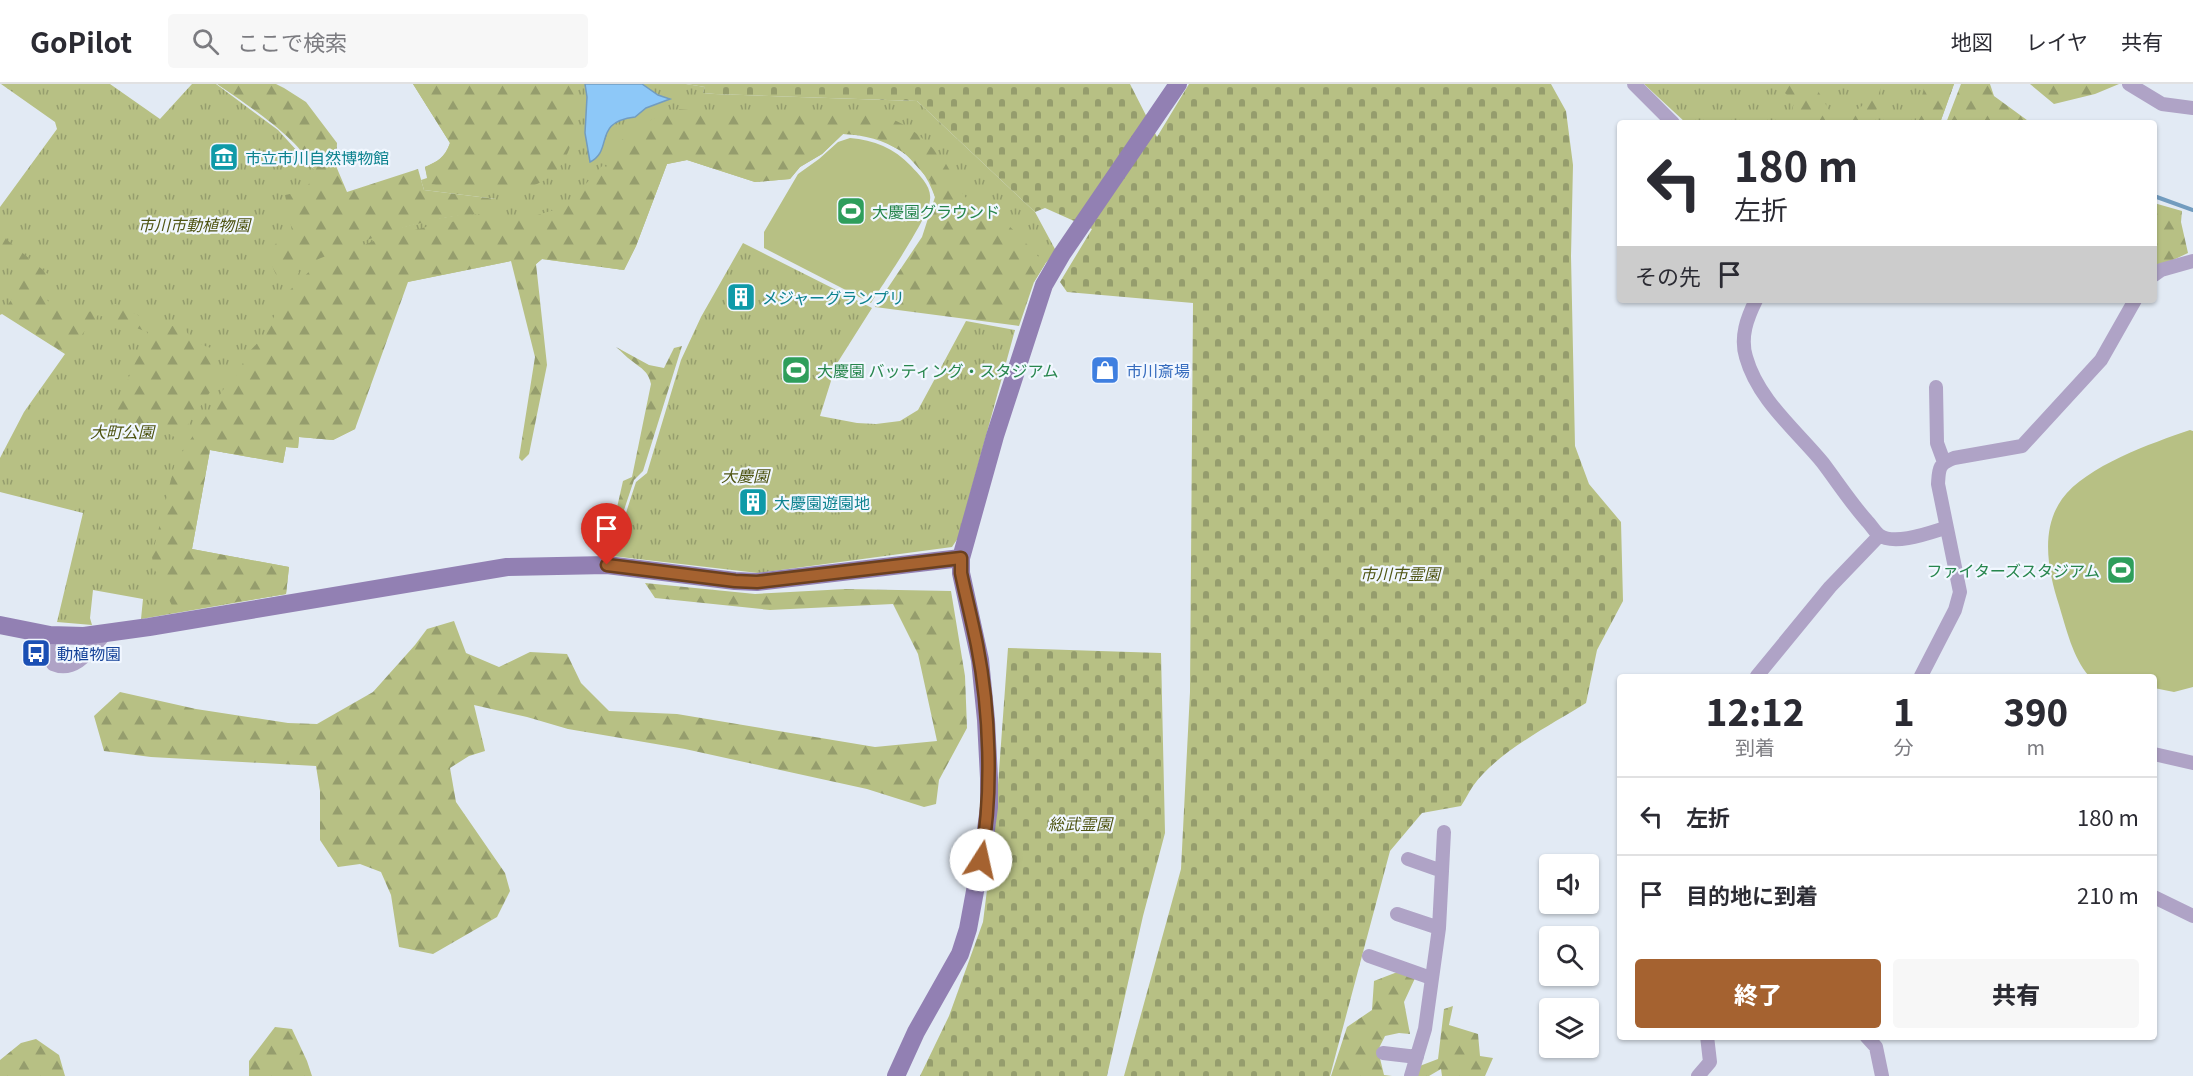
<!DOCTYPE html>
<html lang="ja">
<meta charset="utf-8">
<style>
body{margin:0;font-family:Georgia,"Noto Sans JP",serif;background:#f7f7f7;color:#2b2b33;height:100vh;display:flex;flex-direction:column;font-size:22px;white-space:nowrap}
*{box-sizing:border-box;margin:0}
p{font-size:20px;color:#7c7c81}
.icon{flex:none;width:33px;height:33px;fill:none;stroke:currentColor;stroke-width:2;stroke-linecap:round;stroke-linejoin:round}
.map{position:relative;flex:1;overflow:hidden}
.side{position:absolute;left:1617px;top:590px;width:540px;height:366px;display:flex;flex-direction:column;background:#fff;border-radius:6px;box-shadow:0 2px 4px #0004}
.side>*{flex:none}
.top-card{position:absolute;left:1617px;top:36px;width:540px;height:183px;border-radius:6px;box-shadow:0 2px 4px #0004;background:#fff;color:#2b2b33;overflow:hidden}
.controls{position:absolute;left:1539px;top:770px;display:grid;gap:12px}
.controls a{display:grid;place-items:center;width:60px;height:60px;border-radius:6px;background:#fff;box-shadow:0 2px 4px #0004;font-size:30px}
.pin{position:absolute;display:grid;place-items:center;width:51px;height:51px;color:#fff;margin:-62px -26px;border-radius:50% 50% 50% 0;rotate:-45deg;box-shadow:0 0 6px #0007}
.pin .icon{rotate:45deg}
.me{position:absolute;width:66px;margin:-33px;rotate:10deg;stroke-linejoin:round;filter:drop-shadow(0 0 4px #0008)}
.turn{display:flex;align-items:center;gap:21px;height:126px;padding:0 18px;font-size:27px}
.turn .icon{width:78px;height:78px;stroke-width:2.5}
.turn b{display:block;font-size:42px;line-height:51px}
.then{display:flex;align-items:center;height:57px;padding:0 18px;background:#0003;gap:12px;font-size:22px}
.eta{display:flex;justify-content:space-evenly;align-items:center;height:102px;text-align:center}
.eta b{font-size:36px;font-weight:800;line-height:42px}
.button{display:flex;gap:12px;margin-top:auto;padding:12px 18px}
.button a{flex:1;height:69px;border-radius:6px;background:#a56230;color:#fff;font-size:24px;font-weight:800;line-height:69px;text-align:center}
.button a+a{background:#f7f7f7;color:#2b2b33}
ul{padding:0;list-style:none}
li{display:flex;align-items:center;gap:18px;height:78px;padding:0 18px;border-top:2px solid #e1e1e2}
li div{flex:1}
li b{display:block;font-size:22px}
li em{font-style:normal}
header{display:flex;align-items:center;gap:36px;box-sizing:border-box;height:84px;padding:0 30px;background:#fff;border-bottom:2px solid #e1e1e2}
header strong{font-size:28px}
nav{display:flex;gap:33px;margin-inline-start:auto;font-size:21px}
.search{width:420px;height:54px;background:#f7f7f7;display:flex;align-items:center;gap:15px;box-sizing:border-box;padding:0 21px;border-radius:6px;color:#7c7c81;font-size:22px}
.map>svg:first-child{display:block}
.grass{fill:url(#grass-tufts)}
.forest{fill:url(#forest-firs)}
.cemetery{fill:url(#cemetery-stones)}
.pitch{fill:#b7c084}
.water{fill:#8dc8f8;stroke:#729cbf;stroke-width:1.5}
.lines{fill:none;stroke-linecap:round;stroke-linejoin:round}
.stream{stroke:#729cbf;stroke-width:4}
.street{stroke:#afa3c6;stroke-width:14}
.secondary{stroke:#9280b3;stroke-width:18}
.route-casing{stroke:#6b401f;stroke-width:15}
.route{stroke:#a56230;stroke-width:10}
.labels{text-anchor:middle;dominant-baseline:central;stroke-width:4.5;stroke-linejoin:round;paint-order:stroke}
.culture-label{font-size:16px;fill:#0d838f;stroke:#f1f7ff;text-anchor:start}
.leisure-label{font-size:16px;fill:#27864d;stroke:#f1f7ff;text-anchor:start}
.park-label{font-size:16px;font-style:italic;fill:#4e5412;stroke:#f1f7ff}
.shop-label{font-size:16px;fill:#366cbe;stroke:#f1f7ff;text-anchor:start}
.transit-label{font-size:16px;fill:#164399;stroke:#f1f7ff;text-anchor:start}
</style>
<header>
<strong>GoPilot</strong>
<div class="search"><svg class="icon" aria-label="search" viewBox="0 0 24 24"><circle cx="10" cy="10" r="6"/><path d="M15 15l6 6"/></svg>ここで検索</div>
<nav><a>地図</a><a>レイヤ</a><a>共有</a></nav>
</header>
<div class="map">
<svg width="2193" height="992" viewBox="0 0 2193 992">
<defs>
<pattern id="grass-tufts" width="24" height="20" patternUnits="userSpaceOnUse" patternTransform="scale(1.5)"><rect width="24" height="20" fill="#b7c084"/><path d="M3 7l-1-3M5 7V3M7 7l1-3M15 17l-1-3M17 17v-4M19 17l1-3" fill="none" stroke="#959d6d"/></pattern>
<pattern id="forest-firs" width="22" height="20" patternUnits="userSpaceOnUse" patternTransform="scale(1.5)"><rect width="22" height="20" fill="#b7c084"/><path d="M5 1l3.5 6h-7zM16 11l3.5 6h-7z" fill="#959d6d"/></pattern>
<pattern id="cemetery-stones" width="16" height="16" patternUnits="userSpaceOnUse" patternTransform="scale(1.5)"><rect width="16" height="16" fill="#b7c084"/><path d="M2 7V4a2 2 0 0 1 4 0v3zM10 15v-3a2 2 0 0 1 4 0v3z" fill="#959d6d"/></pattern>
</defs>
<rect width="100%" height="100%" fill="#e2eaf4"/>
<!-- grass -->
<path class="grass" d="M 1,0 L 110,0 L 160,35 L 192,0 L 216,0 L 278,46 L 374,151 L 429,136 L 471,129 L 496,130 L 496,115 L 424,106 L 421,96 L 427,94 L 425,83 C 437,78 445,73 450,59 L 413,0 L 686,0 L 705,3 L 703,9 L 715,10 L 917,17 L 1035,128 L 1056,167 L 1045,180 L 1034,198 L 935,113 C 921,71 886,52 843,50 L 822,70 L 800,83 L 790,95 L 755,98 L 687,76 L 667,80 L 636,162 L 624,186 L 542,175 L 536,180 L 511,177 L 407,198 L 340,226 L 357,335 L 355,345 L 333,356 L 299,353 L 298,364 L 286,363 L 283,379 L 210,366 L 192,465 L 289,483 L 286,510 L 141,535 L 143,515 L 93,506 L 90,534 L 92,541 L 57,538 L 83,429 L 0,408 L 0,374 L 24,328 L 65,270 L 2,230 L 0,231 L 0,123 L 57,45 L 55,38 Z
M 1644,0 L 1954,0 L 1940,39 L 1686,39 Z
M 743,159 L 872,224 L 836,281 L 820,332 L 857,339 L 876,340 L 900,337 L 918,326 L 966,237 L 1015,246 L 958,454 L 952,463 L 758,489 L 612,472 L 636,398 L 647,389 L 681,276 L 701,233 Z"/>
<!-- forest -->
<path class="forest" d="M 217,0 L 276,0 L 284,4 L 306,18 L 337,59 L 336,82 L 347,108 L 418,85 L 424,106 L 496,115 L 496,130 C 430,128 371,154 311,178 L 307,174 L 296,182 L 299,189 L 290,196 L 277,192 C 269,179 267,160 284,155 L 283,149 L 292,147 L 285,111 C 301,108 309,105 315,88 C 300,54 247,21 217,0 Z
M 413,0 L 568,0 C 583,12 576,25 574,43 C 565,125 487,107 429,100 L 425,83 C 437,78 446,73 450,59 Z
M 1776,0 L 1814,0 L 1829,26 C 1842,30 1860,30 1866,16 C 1867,12 1866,4 1867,0 L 1882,0 L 1877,15 L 1877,24 L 1873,39 L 1799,39 L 1791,32 L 1794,18 Z
M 1925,0 L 1954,0 L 1940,39 L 1915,39 Z
M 1961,0 L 1990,0 L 1994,12 L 2031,39 L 1946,39 Z
M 2030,0 L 2119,0 L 2095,10 L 2054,20 Z
M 680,25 L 706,28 L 794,30 L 802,28 C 864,26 896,22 940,72 C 952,85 955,103 967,115 C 977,125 992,128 1003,137 C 1018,149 1031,165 1045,180 L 1034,198 L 1019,242 L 875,223 L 922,153 L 935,113 L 930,97 L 905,69 L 879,55 L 862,51 L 843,50 L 822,70 L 800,83 L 790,95 L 755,98 L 687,76 L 667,80 L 636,162 L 624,186 L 542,175 L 536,180 L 547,281 L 529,370 L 522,377 L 519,374 L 535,273 L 511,177 L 408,198 L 355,345 L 333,356 L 299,353 L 298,364 L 286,363 L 283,379 L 210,366 L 192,465 L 289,483 L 286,510 L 175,528 L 153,482 L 152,472 L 175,379 L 227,300 L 233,297 L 249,268 L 266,250 L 278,224 L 291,205 L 316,181 L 376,156 L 430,142 L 472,134 L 508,135 L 534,132 L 554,126 L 574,113 L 603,81 L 608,84 L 612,78 L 608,75 C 622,48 651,33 680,25 Z
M 2154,119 L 2182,127 L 2181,138 L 2188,169 L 2154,185 Z
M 0,143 L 7,156 L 55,196 L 41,209 C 46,214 52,223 58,226 C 74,235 99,225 115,220 L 148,236 L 185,245 L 193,258 L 214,265 L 216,294 L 215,301 L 178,355 L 146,337 L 135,364 L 112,356 L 120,335 L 112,333 L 148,248 L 98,231 L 66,270 L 2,229 C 20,203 29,198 0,175 Z
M 682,262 L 643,387 L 634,396 L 609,471 L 599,471 L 600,457 L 609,459 L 623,397 L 632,393 L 651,300 C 648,287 642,285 632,277 C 626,273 621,267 616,263 L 649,281 L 664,284 L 674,264 Z
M 645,499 L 755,510 L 846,505 L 951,507 L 965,592 L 967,644 L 939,696 L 936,720 L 924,723 L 867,705 L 685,665 L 568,645 L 527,633 L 474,621 L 485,667 L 469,672 L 450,684 L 456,718 L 505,789 L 510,807 L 497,833 L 433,870 L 399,863 L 391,811 L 381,788 L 360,780 L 338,783 L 320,756 L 320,707 L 316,682 L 151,673 L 104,667 L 94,632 L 120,608 L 196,625 L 288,639 L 317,640 L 373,608 L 415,561 L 427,545 L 454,537 L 466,569 L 499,583 L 530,568 L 567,570 L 581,599 L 609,627 L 677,630 L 875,663 L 937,657 L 918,570 L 893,520 L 770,526 L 655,514 Z
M 1400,887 L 1416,892 L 1404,918 L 1410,950 L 1399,949 L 1385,952 L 1378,966 L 1384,991 L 1392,992 L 1331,992 L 1347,943 L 1372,926 L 1374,897 Z
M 1453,922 L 1449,941 L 1478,950 L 1480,972 L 1493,974 L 1485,992 L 1442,992 L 1441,985 L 1429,992 L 1417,992 L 1417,983 L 1438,975 L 1444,925 Z
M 275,943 L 292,945 L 307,977 L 312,992 L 249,992 L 249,977 Z
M 36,955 L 59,971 L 65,992 L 0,992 L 0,976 L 21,959 Z"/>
<!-- cemetery -->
<path class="cemetery" d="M 686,0 L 1130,0 L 1157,53 L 1189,0 L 1551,0 L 1566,27 L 1573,81 L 1571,172 L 1575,362 L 1589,400 L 1621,438 L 1623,517 L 1597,566 L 1586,619 C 1551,641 1497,668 1473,702 C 1469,708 1465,716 1461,722 L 1422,729 L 1390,767 L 1330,992 L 1124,992 L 1181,785 L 1190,608 L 1193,219 L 1067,208 L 1060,198 L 1092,145 L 1045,124 L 1035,128 L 917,17 L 715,10 L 703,9 L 705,3 Z
M 1008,564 L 1161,569 L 1165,749 L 1143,832 L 1107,992 L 920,992 L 949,932 L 983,838 L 995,742 Z"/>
<!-- pitch -->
<path class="pitch" d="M 850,54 C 874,56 894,64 911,82 C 919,91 932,102 930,116 C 928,135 883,200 871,219 L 764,164 L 764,148 L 798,90 L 819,75 L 838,58 Z
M 2190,346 L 2193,347 L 2193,603 L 2174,608 L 2154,604 L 2154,592 L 2089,592 C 2073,574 2066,544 2059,521 C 2048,487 2040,446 2062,415 C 2086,382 2152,359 2190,346 Z"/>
<!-- water -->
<path class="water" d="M 585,0 L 642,0 L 658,11 L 670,15 L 646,24 L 635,33 C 592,38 614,66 590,78 L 585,49 L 587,13 Z"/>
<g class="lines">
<!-- stream -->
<path class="stream" d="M 2154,112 L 2193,126"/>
<!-- street -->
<path class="street" d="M 1634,0 L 1673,39
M 2129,0 L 2162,20 L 2193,24
M 2154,191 L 2161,186 L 2193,177
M 1756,216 C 1747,234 1740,253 1746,273 C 1758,316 1796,346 1823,379 C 1838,399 1851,419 1867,437 C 1871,441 1875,448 1879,451 C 1894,462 1929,449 1945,444
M 1936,303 L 1937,359 L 1944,378
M 50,551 C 49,562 47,570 53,580 C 76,590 92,564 106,549
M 1757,592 L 1830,503 L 1879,452
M 1921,592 L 1955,526 L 1960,508 L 1938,400 C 1939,385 1938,380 1954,374 L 2022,362 L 2101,276 L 2135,216
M 2154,670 L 2193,679
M 1408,775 L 1442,787 L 1439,844 L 1425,945 L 1411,992
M 1442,787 L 1444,748
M 2154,813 L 2193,832
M 1397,830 L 1439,844
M 1369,872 L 1431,894
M 1866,952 L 1876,963 L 1882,992
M 1383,969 L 1417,973
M 1698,992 L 1710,978 L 1707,952"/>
<!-- secondary -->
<path class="secondary" d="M 0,541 L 50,551 L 84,552 L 149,543 L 507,483 L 607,481 L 735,497 L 757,498 L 961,474
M 896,992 L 916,948 L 960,870 L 968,845 L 985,753 L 989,723 L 989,694 L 986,636 L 980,576 L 961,489 L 961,474 L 995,352 L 1044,201 L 1062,170 L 1178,0"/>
</g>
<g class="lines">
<!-- route casing -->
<g class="route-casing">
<path id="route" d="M 607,481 L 735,497 L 757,498 L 961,474 L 961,489 C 966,513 972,536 977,561 C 990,627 993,709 981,776"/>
</g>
<!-- route -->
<use href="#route" class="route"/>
</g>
<!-- icons -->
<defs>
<g id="museum-square" transform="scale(1.5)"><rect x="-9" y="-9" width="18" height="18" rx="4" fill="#0f9aa8" stroke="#f1f7ff"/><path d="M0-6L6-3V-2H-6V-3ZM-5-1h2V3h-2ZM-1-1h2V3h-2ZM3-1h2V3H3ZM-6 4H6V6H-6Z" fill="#fff"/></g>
<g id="stadium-square" transform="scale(1.5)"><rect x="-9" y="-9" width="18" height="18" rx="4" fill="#2e9e5b" stroke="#f1f7ff"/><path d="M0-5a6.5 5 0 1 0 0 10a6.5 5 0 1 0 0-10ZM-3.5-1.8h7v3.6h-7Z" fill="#fff"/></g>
<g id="building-square" transform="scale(1.5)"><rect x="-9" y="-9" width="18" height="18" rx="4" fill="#0f9aa8" stroke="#f1f7ff"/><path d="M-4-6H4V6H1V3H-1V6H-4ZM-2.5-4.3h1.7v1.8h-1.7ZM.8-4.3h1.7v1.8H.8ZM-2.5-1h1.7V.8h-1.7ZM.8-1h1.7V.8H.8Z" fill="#fff"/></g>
<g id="shop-square" transform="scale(1.5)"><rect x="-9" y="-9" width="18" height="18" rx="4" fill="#3f7fe0" stroke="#f1f7ff"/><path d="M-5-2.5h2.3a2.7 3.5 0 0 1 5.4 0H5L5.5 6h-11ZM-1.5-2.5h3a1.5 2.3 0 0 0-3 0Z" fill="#fff"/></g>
<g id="bus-square" transform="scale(1.5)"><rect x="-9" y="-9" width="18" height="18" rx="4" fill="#1a4fb4" stroke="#f1f7ff"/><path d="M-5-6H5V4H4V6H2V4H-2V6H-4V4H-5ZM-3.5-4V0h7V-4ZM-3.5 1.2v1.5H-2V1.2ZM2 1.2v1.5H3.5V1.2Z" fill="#fff"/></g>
</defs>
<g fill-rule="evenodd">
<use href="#museum-square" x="224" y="73"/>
<use href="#stadium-square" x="851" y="127"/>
<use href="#building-square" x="741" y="213"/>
<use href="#stadium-square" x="796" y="286"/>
<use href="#shop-square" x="1105" y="286"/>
<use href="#building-square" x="753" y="418"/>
<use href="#stadium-square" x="2121" y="486"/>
<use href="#bus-square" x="36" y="569"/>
</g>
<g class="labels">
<!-- culture labels -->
<g class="culture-label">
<text x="245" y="73">市立市川自然博物館</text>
<text x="762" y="213">メジャーグランプリ</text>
<text x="774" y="418">大慶園遊園地</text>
</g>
<!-- leisure labels -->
<g class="leisure-label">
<text x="872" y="127">大慶園グラウンド</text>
<text x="817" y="286">大慶園 バッティング・スタジアム</text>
<text x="2100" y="486" text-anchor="end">ファイターズスタジアム</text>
</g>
<!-- park labels -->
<g class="park-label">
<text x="194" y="140">市川市動植物園</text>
<text x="122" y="347">大町公園</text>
<text x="745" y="391">大慶園</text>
<text x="1400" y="489">市川市霊園</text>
<text x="1080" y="739">総武霊園</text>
</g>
<!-- shop labels -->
<g class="shop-label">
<text x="1126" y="286">市川斎場</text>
</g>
<!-- transit labels -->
<g class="transit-label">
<text x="57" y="569">動植物園</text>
</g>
</g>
</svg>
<div class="controls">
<a><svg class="icon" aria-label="sound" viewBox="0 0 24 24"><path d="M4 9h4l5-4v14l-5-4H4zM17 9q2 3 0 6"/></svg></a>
<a><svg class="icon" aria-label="search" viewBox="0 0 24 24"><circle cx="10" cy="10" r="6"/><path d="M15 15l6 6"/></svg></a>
<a><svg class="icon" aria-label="layers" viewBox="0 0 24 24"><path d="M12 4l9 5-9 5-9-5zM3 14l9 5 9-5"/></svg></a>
</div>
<div class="pin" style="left:607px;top:481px;background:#d93025"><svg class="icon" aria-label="arrive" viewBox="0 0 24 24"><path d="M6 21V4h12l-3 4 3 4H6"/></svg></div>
<svg class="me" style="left:981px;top:776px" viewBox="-20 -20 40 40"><circle r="19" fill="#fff"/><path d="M0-13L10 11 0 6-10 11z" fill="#a56230"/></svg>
<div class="top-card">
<div class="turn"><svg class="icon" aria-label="left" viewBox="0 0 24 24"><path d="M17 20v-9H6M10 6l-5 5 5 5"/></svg><div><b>180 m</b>左折</div></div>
<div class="then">その先<svg class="icon" aria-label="arrive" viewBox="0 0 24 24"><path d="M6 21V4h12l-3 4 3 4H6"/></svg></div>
</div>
<section class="side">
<div class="eta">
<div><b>12:12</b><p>到着</p></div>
<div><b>1</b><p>分</p></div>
<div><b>390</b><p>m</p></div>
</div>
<ul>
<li><svg class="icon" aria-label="left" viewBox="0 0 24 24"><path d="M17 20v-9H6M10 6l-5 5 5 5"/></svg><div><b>左折</b></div><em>180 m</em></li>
<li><svg class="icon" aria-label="arrive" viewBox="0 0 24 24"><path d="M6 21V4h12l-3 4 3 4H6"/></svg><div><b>目的地に到着</b></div><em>210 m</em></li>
</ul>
<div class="button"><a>終了</a><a>共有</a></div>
</section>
</div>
